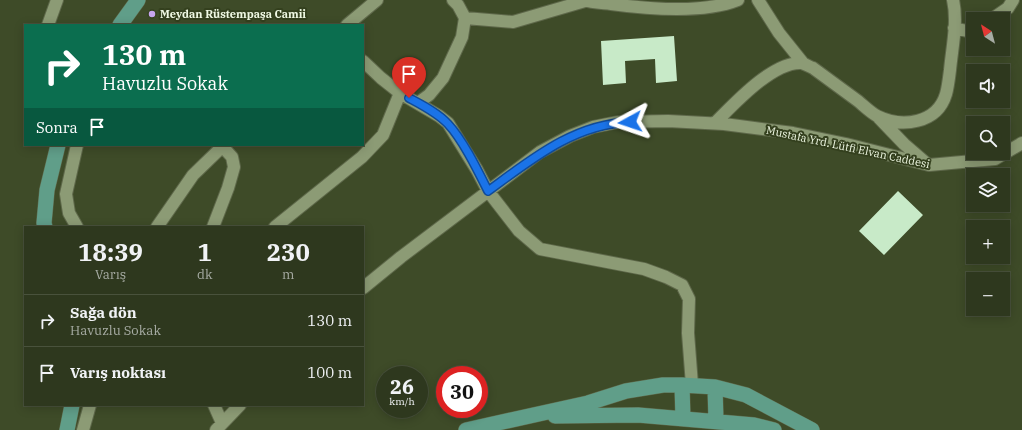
<!DOCTYPE html>
<html lang="tr">
<meta charset="utf-8">
<style>
body{margin:0;font-family:"IBM Plex Serif",serif;background:#363f27;color:#f1f3f6;height:100vh;display:flex;flex-direction:column;font-size:15px;white-space:nowrap}
*{box-sizing:border-box;margin:0}
p{font-size:13px;color:#a7aca4}
.icon{flex:none;width:22px;height:22px;fill:none;stroke:currentColor;stroke-width:2;stroke-linecap:round;stroke-linejoin:round}
.map{position:relative;flex:1;overflow:hidden}
.panel{position:absolute;left:24px;top:226px;width:340px;height:180px;display:flex;flex-direction:column;background:#2e381e;border-radius:0px;box-shadow:0 2px 10px #0003,0 0 0 1px #49523c}
.panel>*{flex:none}
.guide{position:absolute;left:24px;top:24px;width:340px;height:122px;border-radius:0px;box-shadow:0 2px 10px #0003,0 0 0 1px #49523c;background:#0b6e4f;color:#fff;overflow:hidden}
.needle{width:26px;rotate:324deg}
.buttons{position:absolute;left:966px;top:12px;display:grid;gap:8px}
.buttons a{display:grid;place-items:center;width:44px;height:44px;border-radius:0px;background:#2e381e;box-shadow:0 2px 10px #0003,0 0 0 1px #49523c;font-size:20px}
.speed{position:absolute;left:376px;top:366px;display:flex;gap:8px;font-size:20px;font-weight:700;text-align:center}
.speed>*{display:grid;place-content:center;width:52px;height:52px;border-radius:50%;background:#2e381e;box-shadow:0 2px 10px #0003,0 0 0 1px #49523c;line-height:1}
.speed small{font-size:10px;font-weight:400}
.speed .limit{border:6px solid #d22;background:#fff;color:#111}
.pin{position:absolute;display:grid;place-items:center;width:34px;height:34px;color:#fff;margin:-41px -17px;border-radius:50% 50% 50% 0;rotate:-45deg;box-shadow:0 0 4px #0007}
.pin .icon{rotate:45deg}
.me{position:absolute;width:44px;margin:-22px;rotate:265deg;stroke-linejoin:round;filter:drop-shadow(0 0 3px #0008)}
.turn{display:flex;align-items:center;gap:14px;height:84px;padding:0 12px;font-size:18px}
.turn .icon{width:52px;height:52px;stroke-width:2.5}
.turn b{display:block;font-size:28px;line-height:34px}
.then{display:flex;align-items:center;height:38px;padding:0 12px;background:#0003;gap:8px;font-size:15px}
.eta{display:flex;justify-content:space-evenly;align-items:center;height:68px;text-align:center}
.eta b{font-size:24px;font-weight:700;line-height:28px}
ul{padding:0;list-style:none}
li{display:flex;align-items:center;gap:12px;height:52px;padding:0 12px;border-top:1px solid #49523c}
li div{flex:1}
li b{display:block;font-size:15px}
li em{font-style:normal}
.map>svg:first-child{display:block}
.building{fill:#c8eac8}
.lines{fill:none;stroke-linecap:round;stroke-linejoin:round}
.minor-casing{stroke:#5e684a;stroke-width:14}
.major-casing{stroke:#5e684a;stroke-width:16}
.minor{stroke:#8c9b75;stroke-width:12}
.major{stroke:#609e89;stroke-width:15}
.route-casing{stroke:#114b97;stroke-width:10}
.route{stroke:#1a73e8;stroke-width:7}
.poi-dot{fill:#c8a6ef;stroke:#34401e;stroke-width:1.5}
.labels{text-anchor:middle;dominant-baseline:central;stroke-width:4;stroke-linejoin:round;paint-order:stroke}
.poi-label{font-size:11px;font-weight:bold;fill:#eff8e3;stroke:#34401e;text-anchor:start}
.street-label{font-size:11px;fill:#eff8e3;stroke:#34401e}
</style>
<div class="map">
<svg width="1022" height="430" viewBox="0 0 1022 430">
<rect width="100%" height="100%" fill="#3e4b28"/>
<!-- building -->
<path class="building" d="M 674,36 L 677,81 L 656,83 L 655,59 L 625,61 L 626,83 L 603,85 L 601,41 Z
M 898,191 L 923,215 L 884,255 L 859,231 Z"/>
<g class="lines">
<!-- minor casing -->
<g class="minor-casing">
<path id="minor" d="M 453,0 L 458,5 L 465,18 L 513,22 L 585,1
M 584,0 C 592,3 602,3 611,4 C 648,9 703,14 738,0
M 758,0 L 779,33 L 803,63
M 992,19 L 1008,8 L 1013,0
M 48,25 L 57,0
M 347,25 L 377,0
M 954,28 L 967,31 L 973,29
M 363,61 L 381,78 L 400,93 L 439,116 L 448,123 L 477,170 L 488,191 L 519,231 L 540,249 L 644,269 L 666,277 L 682,285 L 689,299 L 688,333 L 692,385
M 418,103 L 429,95 L 443,78 L 462,37 L 465,18
M 879,118 L 904,144 L 926,163
M 715,123 C 734,104 773,61 802,63 C 805,64 810,67 813,68 C 828,79 843,90 858,101 C 864,106 870,112 877,116 C 902,128 937,124 946,94 C 948,87 949,78 950,70 C 952,48 958,22 953,0
M 77,227 L 69,213 L 66,194 L 77,145
M 157,227 L 193,175 L 224,145
M 213,227 L 228,188 L 234,167 L 232,157 L 222,146
M 275,227 L 362,157 L 383,135 L 400,93
M 363,288 L 401,257 L 540,152 L 570,136 L 593,127 L 618,122 L 668,121 L 724,124 L 793,133 L 846,144 L 929,165 L 995,159 L 1022,143
M 214,405 L 222,423
M 83,430 L 90,405
M 216,430 L 240,405"/>
</g>
<!-- major casing -->
<g class="major-casing">
<path id="major" d="M 120,25 L 138,0
M 45,227 L 44,223 L 47,190 L 58,145
M 682,385 L 683,419
M 715,387 L 716,421
M 555,416 L 638,415 L 754,425 L 774,430
M 67,430 L 72,405
M 466,430 L 588,403 L 626,391 L 663,385 L 682,385 L 715,387 L 746,395 L 812,430"/>
</g>
<!-- minor -->
<use href="#minor" class="minor"/>
<!-- major -->
<use href="#major" class="major"/>
</g>
<g class="lines">
<!-- route casing -->
<g class="route-casing">
<path id="route" d="M 409,98 C 422,105 438,113 448,124 C 463,140 478,171 488,191 C 532,159 574,124 630,122"/>
</g>
<!-- route -->
<use href="#route" class="route"/>
</g>
<!-- markers -->
<circle class="poi-dot" cx="152" cy="14" r="4"/>
<g class="labels">
<!-- poi labels -->
<g class="poi-label">
<text x="160" y="14">Meydan Rüstempaşa Camii</text>
</g>
<!-- street labels -->
<g class="street-label">
<text transform="translate(848 147) rotate(12)">Mustafa Yrd. Lütfi Elvan Caddesi</text>
</g>
</g>
</svg>
<div class="buttons">
<a><svg class="needle" viewBox="-14 -14 28 28"><path d="M0-13l5 13h-10z" fill="#e53935"/><path d="M0 13l5-13h-10z" fill="#a7aca4"/></svg></a>
<a><svg class="icon" aria-label="sound" viewBox="0 0 24 24"><path d="M4 9h4l5-4v14l-5-4H4zM17 9q2 3 0 6"/></svg></a>
<a><svg class="icon" aria-label="search" viewBox="0 0 24 24"><circle cx="10" cy="10" r="6"/><path d="M15 15l6 6"/></svg></a>
<a><svg class="icon" aria-label="layers" viewBox="0 0 24 24"><path d="M12 4l9 5-9 5-9-5zM3 14l9 5 9-5"/></svg></a>
<a>+</a>
<a>−</a>
</div>
<div class="speed"><div>26<small>km/h</small></div><div class="limit">30</div></div>
<div class="pin" style="left:409px;top:98px;background:#d93025"><svg class="icon" aria-label="arrive" viewBox="0 0 24 24"><path d="M6 21V4h12l-3 4 3 4H6"/></svg></div>
<svg class="me" style="left:630px;top:122px" viewBox="-20 -20 40 40"><path d="M0-17L14 15 0 8-14 15z" fill="#1a73e8" stroke="#fff" stroke-width="4"/></svg>
<div class="guide">
<div class="turn"><svg class="icon" aria-label="right" viewBox="0 0 24 24"><path d="M7 20v-9h11M14 6l5 5-5 5"/></svg><div><b>130 m</b>Havuzlu Sokak</div></div>
<div class="then">Sonra<svg class="icon" aria-label="arrive" viewBox="0 0 24 24"><path d="M6 21V4h12l-3 4 3 4H6"/></svg></div>
</div>
<section class="panel">
<div class="eta">
<div><b>18:39</b><p>Varış</p></div>
<div><b>1</b><p>dk</p></div>
<div><b>230</b><p>m</p></div>
</div>
<ul>
<li><svg class="icon" aria-label="right" viewBox="0 0 24 24"><path d="M7 20v-9h11M14 6l5 5-5 5"/></svg><div><b>Sağa dön</b><p>Havuzlu Sokak</p></div><em>130 m</em></li>
<li><svg class="icon" aria-label="arrive" viewBox="0 0 24 24"><path d="M6 21V4h12l-3 4 3 4H6"/></svg><div><b>Varış noktası</b></div><em>100 m</em></li>
</ul>
</section>
</div>
